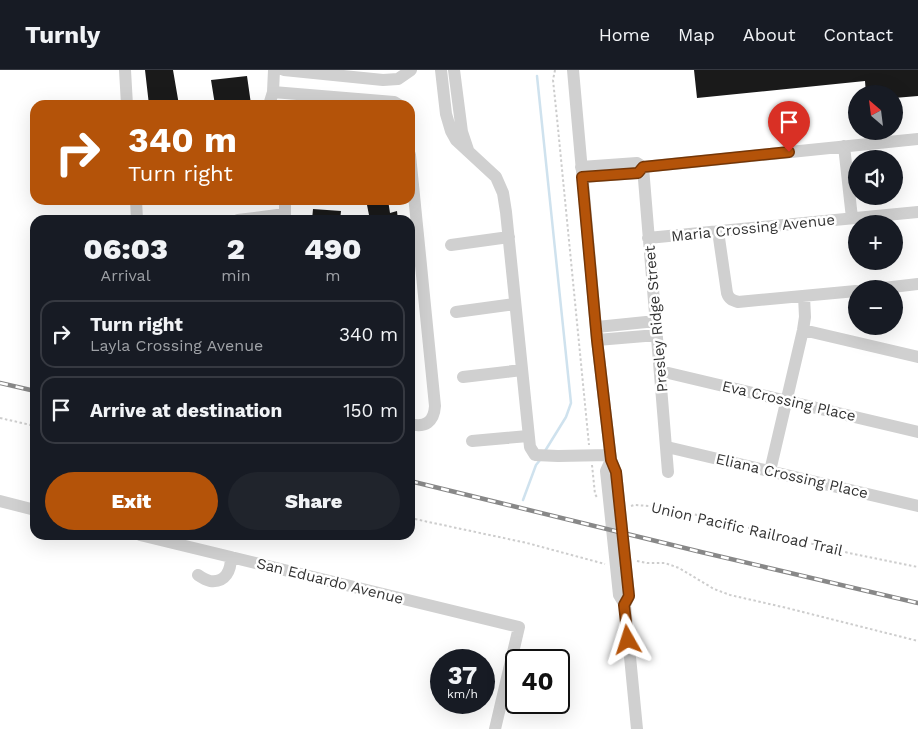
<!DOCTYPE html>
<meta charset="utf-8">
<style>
body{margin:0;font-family:"Work Sans",sans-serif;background:#20242c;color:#f1f3f6;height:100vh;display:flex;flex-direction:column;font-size:19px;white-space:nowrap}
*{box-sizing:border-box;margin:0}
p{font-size:16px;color:#9ea1a6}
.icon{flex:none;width:28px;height:28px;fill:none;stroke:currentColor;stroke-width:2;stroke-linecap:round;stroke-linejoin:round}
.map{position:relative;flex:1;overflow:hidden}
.drawer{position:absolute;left:30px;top:145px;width:385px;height:325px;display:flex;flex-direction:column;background:#171b24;border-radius:15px;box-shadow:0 5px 20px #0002}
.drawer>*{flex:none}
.banner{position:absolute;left:30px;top:30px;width:385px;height:105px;border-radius:15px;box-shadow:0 5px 20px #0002;background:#b45309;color:#fff;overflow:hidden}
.needle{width:32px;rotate:332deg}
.tools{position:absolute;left:848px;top:15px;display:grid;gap:10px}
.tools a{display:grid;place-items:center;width:55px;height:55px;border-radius:50%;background:#171b24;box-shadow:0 5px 20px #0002;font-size:25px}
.speed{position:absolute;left:430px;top:579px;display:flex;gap:10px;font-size:25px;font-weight:700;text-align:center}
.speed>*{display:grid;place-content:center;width:65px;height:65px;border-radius:50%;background:#171b24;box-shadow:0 5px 20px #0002;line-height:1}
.speed small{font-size:12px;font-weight:400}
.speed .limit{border:2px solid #111;border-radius:8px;background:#fff;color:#111}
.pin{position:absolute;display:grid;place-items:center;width:42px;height:42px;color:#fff;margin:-51px -21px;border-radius:50% 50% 50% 0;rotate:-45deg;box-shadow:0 0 5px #0007}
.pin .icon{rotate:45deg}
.me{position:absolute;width:55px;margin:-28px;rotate:354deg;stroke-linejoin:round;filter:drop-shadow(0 0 4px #0008)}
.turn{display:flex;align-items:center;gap:18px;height:105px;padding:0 15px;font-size:22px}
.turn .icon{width:65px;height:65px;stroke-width:2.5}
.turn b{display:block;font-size:35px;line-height:42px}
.eta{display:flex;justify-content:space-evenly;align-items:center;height:85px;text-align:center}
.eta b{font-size:30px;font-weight:800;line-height:35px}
.action{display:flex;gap:10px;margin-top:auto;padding:10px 15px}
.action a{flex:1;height:58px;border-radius:30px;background:#b45309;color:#fff;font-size:20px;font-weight:800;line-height:58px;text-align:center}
.action a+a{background:#20242c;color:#f1f3f6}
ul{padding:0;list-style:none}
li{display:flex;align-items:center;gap:15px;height:68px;margin:0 10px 8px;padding:0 5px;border:2px solid #363941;border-radius:15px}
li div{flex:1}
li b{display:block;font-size:19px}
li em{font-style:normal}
header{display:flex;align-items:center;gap:30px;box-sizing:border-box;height:70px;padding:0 25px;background:#171b24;border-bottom:1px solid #363941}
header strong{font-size:24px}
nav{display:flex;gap:28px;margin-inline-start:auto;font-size:18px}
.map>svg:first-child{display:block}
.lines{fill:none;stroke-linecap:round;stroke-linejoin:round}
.stream{stroke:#cfe2ee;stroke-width:2.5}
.building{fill:#1a1a1a}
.path{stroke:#cdcdcd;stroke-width:2;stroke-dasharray:2.5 2.5;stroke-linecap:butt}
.minor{stroke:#d0d0d0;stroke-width:12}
.rail-casing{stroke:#888;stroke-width:4.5}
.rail{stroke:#fff;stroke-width:2.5;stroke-dasharray:8;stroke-linecap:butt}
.route-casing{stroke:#753606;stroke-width:12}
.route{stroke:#b45309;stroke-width:9}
.labels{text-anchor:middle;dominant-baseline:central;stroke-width:5;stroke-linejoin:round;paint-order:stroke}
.street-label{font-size:15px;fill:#333;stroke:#fff}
</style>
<header>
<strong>Turnly</strong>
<nav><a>Home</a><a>Map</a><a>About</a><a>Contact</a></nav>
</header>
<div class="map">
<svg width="918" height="659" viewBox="0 0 918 659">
<rect width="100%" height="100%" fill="#fff"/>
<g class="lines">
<!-- stream -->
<path class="stream" d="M 537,6 L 571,333 L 566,347 L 545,381
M 523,430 L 536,395 L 540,390"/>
</g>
<!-- building -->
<path class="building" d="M 145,0 L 173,0 L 179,35 L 149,35 Z
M 694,0 L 918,0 L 918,26 L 894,28 L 894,24 L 866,24 L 865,11 L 697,28 Z
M 247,6 L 251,34 L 241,35 L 215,35 L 211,10 Z
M 366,130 L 388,130 L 390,143 L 397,141 L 398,150 L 370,150 Z
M 313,139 L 341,141 L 340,150 L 312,150 Z"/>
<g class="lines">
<!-- path -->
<path class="path" d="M 555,0 L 553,10 L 557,48 L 589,375
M 0,348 L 35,356
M 592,395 L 595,424 L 598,429
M 631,436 L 634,435 L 665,437 L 849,483 L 918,497
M 410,448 L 527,473 L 605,494
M 637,491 L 647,493 L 665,493 L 679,498 L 714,519 L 730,525 L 787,538 L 918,571"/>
<!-- minor -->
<path class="minor" d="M 125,0 L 127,35
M 284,0 L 383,10 L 398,9 L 411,0
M 441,0 L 446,44 L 451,61 L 456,70 L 496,107 L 503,123 L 506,142 L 530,377 L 535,385 L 558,386 L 610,385
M 454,0 L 462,62 L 468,80
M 573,0 L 597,270 L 611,390 L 616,402 L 629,526 L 625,535
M 273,22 L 394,32 L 399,35
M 269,35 L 273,22 L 274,0
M 844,76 L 852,148
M 410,85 L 435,336 C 434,352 425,358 410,354
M 581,97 L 637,93 L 643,97 L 918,69
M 643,97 L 668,402
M 583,107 L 638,103 L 643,97
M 136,130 L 137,150
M 285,130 L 285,150
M 238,150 L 285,144
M 718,161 L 727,223 C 729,229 732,230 738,232 L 856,221
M 648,168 L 918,142
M 451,175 L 509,167
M 875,219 L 918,214
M 456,242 L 515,234
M 597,257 L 656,251
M 803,260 L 918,287
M 597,270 L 657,265
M 660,301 L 918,362
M 463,307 L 522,300
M 472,371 L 528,366
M 667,377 L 918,436
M 611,390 L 606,401 L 619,525 L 625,535 L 637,659
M 770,401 L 803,260 L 805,247 L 804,226
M 0,431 L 35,440
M 140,465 L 519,557 L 495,659
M 198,505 C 201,507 206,510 210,511 C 226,513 231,500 231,487"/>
<!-- rail casing -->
<g class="rail-casing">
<path id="rail" d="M 0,313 L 35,321
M 410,411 L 701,482 L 918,533"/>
</g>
<!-- rail -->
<use href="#rail" class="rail"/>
</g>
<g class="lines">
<!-- route casing -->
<g class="route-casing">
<path id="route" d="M 628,570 L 624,535 L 629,526 L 616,402 L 611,390 L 597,270 L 582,107 L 638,103 L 643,97 L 789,82"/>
</g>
<!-- route -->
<use href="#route" class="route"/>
</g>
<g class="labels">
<!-- street labels -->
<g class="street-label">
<text transform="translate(753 158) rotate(-6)">Maria Crossing Avenue</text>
<text transform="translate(656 249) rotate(-95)">Presley Ridge Street</text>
<text transform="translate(789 331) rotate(13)">Eva Crossing Place</text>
<text transform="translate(792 406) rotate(13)">Eliana Crossing Place</text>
<text transform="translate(747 459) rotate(13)">Union Pacific Railroad Trail</text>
<text transform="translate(330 511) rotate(14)">San Eduardo Avenue</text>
</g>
</g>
</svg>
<div class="tools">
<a><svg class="needle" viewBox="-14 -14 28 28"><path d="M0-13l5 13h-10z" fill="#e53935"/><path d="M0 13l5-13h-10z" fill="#9ea1a6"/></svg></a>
<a><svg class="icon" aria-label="sound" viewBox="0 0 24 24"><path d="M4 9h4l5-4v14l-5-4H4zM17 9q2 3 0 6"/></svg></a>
<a>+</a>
<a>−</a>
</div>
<div class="speed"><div>37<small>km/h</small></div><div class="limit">40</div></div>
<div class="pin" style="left:789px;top:82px;background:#d93025"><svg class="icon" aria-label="arrive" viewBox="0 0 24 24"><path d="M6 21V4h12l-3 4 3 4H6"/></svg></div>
<svg class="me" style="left:628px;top:570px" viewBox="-20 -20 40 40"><path d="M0-17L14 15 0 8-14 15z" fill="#b45309" stroke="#fff" stroke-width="4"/></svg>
<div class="banner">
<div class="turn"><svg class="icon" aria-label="right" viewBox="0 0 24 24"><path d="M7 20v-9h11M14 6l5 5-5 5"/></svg><div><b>340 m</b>Turn right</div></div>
</div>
<section class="drawer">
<div class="eta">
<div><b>06:03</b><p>Arrival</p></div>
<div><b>2</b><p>min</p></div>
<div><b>490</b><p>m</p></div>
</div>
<ul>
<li><svg class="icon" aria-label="right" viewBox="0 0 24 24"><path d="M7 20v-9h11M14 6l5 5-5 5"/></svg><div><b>Turn right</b><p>Layla Crossing Avenue</p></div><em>340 m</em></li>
<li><svg class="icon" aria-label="arrive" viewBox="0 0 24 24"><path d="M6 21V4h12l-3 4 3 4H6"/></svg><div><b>Arrive at destination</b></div><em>150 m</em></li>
</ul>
<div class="action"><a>Exit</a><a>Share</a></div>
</section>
</div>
